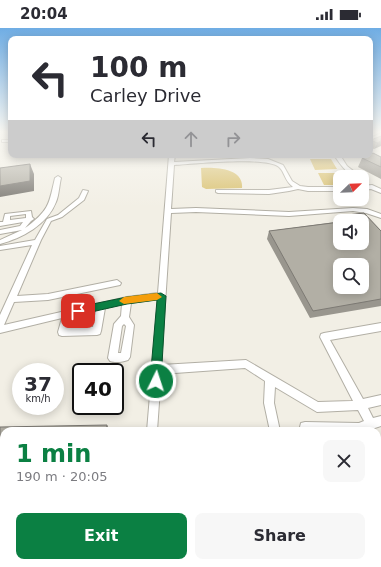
<!DOCTYPE html>
<meta charset="utf-8">
<style>
body{margin:0;font-family:"DejaVu Sans",sans-serif;background:#f7f7f7;color:#2b2b33;height:100vh;display:flex;flex-direction:column;font-size:15px;white-space:nowrap}
*{box-sizing:border-box;margin:0}
p{font-size:13px;color:#7c7c81}
.icon{flex:none;width:22px;height:22px;fill:none;stroke:currentColor;stroke-width:2;stroke-linecap:round;stroke-linejoin:round}
.map{position:relative;flex:1;overflow:hidden}
.sheet{position:absolute;left:0px;top:399px;width:381px;height:140px;display:flex;flex-direction:column;background:#fff;border-radius:12px 12px 0 0;box-shadow:0 2px 10px #0003}
.sheet>*{flex:none}
.top-card{position:absolute;left:8px;top:8px;width:365px;height:122px;border-radius:8px;box-shadow:0 2px 10px #0003;background:#fff;color:#2b2b33;overflow:hidden}
.needle{width:26px;rotate:67deg}
.tools{position:absolute;left:333px;top:142px;display:grid;gap:8px}
.tools a{display:grid;place-items:center;width:36px;height:36px;border-radius:8px;background:#fff;box-shadow:0 2px 10px #0003;font-size:20px}
.speed{position:absolute;left:12px;top:335px;display:flex;gap:8px;font-size:20px;font-weight:700;text-align:center}
.speed>*{display:grid;place-content:center;width:52px;height:52px;border-radius:50%;background:#fff;box-shadow:0 2px 10px #0003;line-height:1}
.speed small{font-size:10px;font-weight:400}
.speed .limit{border:2px solid #111;border-radius:6px;background:#fff;color:#111}
.pin{position:absolute;display:grid;place-items:center;width:34px;height:34px;color:#fff;margin:-17px;border-radius:8px;box-shadow:0 2px 6px #0006}
.me{position:absolute;width:44px;margin:-22px;rotate:4deg;stroke-linejoin:round;filter:drop-shadow(0 0 3px #0008)}
.turn{display:flex;align-items:center;gap:14px;height:84px;padding:0 16px;font-size:18px}
.turn .icon{width:52px;height:52px;stroke-width:2.5}
.turn b{display:block;font-size:28px;line-height:34px}
.lanes{display:flex;align-items:center;height:38px;padding:0 16px;background:#0003;justify-content:center;gap:20px;direction:ltr}
.lanes .off{opacity:.35}
.round{display:grid;place-items:center;flex:none;width:42px;height:42px;border-radius:8px;background:#f7f7f7}
.head{display:flex;align-items:center;justify-content:space-between;height:68px;padding:0 16px}
h1{font-size:24px;font-weight:800;line-height:30px;color:#0b8043}
.primary-button{display:flex;gap:8px;margin-top:auto;padding:8px 16px}
.primary-button a{flex:1;height:46px;border-radius:8px;background:#0b8043;color:#fff;font-size:16px;font-weight:800;line-height:46px;text-align:center}
.primary-button a+a{background:#f7f7f7;color:#2b2b33}
.status{display:flex;justify-content:space-between;align-items:center;height:28px;padding:0 20px;background:#fff;direction:ltr}
.status svg{height:11px;fill:currentColor}
.map>svg:first-child{display:block}
.green{fill:#d9c06d}
.lines{fill:none;stroke-linecap:round;stroke-linejoin:round}
.minor-casing{stroke:#b2afa5;stroke-width:2}
.minor{fill:#fff;fill-rule:evenodd}
.wall{fill:#99968e;fill-rule:evenodd}
.shaded-wall{fill:#7d7a74}
.building{fill:#b2afa5;stroke:#7d7a74;fill-rule:evenodd}
.route{fill:#0b8043;stroke:#07532c}
.slow{fill:#f59e0b}
</style>
<div class="status"><b>20:04</b><svg viewBox="0 0 49 12"><path d="M0 12V9h3v3zM5 12V6h3v6zM10 12V3h3v9zM15 12V0h3v12zM26 1h20v11H26zM47 4h2v5h-2z"/></svg></div>
<div class="map">
<svg width="381" height="539" viewBox="0 0 381 539">
<rect width="100%" height="100%" fill="#f2efe5"/>
<!-- green -->
<path class="green" d="M 310,131 L 331,131 L 337,141 L 315,142 Z
M 201,140 C 215,139 244,140 242,160 L 206,161 L 202,159 Z
M 318,145 L 340,145 L 342,149 L 340,149 L 340,157 L 324,157 Z"/>
<g class="lines">
<!-- minor casing -->
<g class="minor-casing">
<path id="minor" d="M 375,104 L 381,104 L 370,109 L 370,106 Z
M 2,112 L 11,112 L 11,114 L 2,114 Z
M 169,127 L 175,127 L 174,134 L 250,130 L 268,131 L 283,137 L 292,153 L 300,158 L 308,159 L 340,159 L 340,163 L 308,163 L 298,161 L 289,163 L 269,166 L 218,165 L 216,164 L 216,162 L 269,162 L 293,159 C 284,152 285,144 279,139 C 266,128 193,136 174,137 L 171,181 L 196,180 L 289,184 L 353,180 L 367,181 L 381,186 L 381,190 L 366,185 L 353,183 L 289,188 L 196,184 L 171,185 L 161,337 L 246,332 L 318,374 L 352,373 L 353,373 L 320,309 L 321,306 L 324,305 L 381,295 L 381,303 L 330,312 L 363,371 L 381,367 L 381,377 L 368,380 L 373,390 L 381,388 L 381,398 L 366,403 L 302,403 L 300,399 L 301,395 L 305,394 L 359,395 L 364,393 L 358,382 L 317,384 L 275,359 L 274,375 L 280,403 L 270,403 L 264,375 L 265,353 L 245,340 L 161,346 L 157,403 L 147,403 L 158,271 L 131,275 L 129,289 L 134,297 L 130,329 L 128,332 C 123,334 115,335 110,333 L 108,330 L 114,296 L 121,288 L 122,276 L 105,280 L 101,303 L 100,306 L 97,307 L 62,308 L 59,307 L 58,304 L 62,290 L 0,305 L 0,287 L 32,217 L 0,222 L 0,218 L 35,212 L 47,191 L 58,187 L 79,170 L 83,162 L 88,163 L 84,172 L 62,189 L 51,193 L 41,212 L 17,268 L 48,266 L 117,252 L 121,255 L 120,257 L 48,272 L 14,274 L 4,297 L 127,269 L 158,265 ZM 96,282 L 93,299 L 67,300 L 71,288 ZM 124,296 L 126,298 L 121,325 L 118,325 L 122,298 Z
M 334,127 L 340,127 L 347,138 L 361,149 C 348,149 341,137 334,127 Z
M 58,148 L 61,150 C 59,158 59,167 56,174 C 47,197 22,210 0,216 L 0,212 L 22,202 L 0,206 L 0,202 L 20,198 L 23,194 L 0,198 L 0,194 L 3,194 L 5,186 L 31,183 L 32,189 L 34,191 L 31,193 L 25,200 L 28,198 C 50,181 49,175 55,150 ZM 26,186 L 26,190 L 10,192 L 10,188 Z
M 372,157 L 381,161 L 381,165 L 371,161 L 362,162 L 362,158 Z
M 377,416 L 381,416 L 381,428 L 377,428 Z
M 381,431 L 381,443 L 377,444 L 377,432 Z
M 381,451 L 381,463 L 377,464 L 377,452 Z
M 134,535 L 148,535 L 148,539 L 134,539 Z"/>
</g>
<!-- minor -->
<use href="#minor" class="minor"/>
</g>
<!-- wall -->
<path class="wall" d="M 381,108 L 374,121 L 370,120 L 370,115 L 371,112 Z
M 381,129 L 381,151 L 358,139 L 362,130 Z
M 364,185 L 381,203 L 381,278 L 310,290 L 267,211 L 269,203 L 336,194 L 339,188 ZM 340,193 L 362,193 L 362,215 L 340,215 ZM 340,237 L 362,237 L 362,259 L 340,259 Z"/>
<!-- shaded-wall -->
<path class="shaded-wall" d="M 381,113 L 381,118 L 374,121 L 377,115 Z
M 30,136 L 34,146 L 34,163 L 0,169 L 0,158 Z
M 107,397 L 110,403 L 106,403 Z
M 86,535 L 92,535 L 91,539 L 85,539 Z"/>
<!-- building -->
<path class="building" d="M 381,108 L 381,113 L 377,115 L 371,112 Z
M 373,125 L 381,129 L 381,139 L 362,130 L 370,127 L 370,126 Z
M 30,136 L 30,153 L 0,158 L 0,140 Z
M 364,185 L 381,203 L 381,271 L 313,283 L 269,203 L 340,194 L 340,215 L 362,215 L 362,193 L 343,193 L 339,188 ZM 340,237 L 362,237 L 362,259 L 340,259 Z
M 107,397 L 106,403 L 4,403 L 4,535 L 86,535 L 85,539 L 0,539 L 0,399 Z"/>
<!-- sky -->
<linearGradient id="sky" x2="0" y2="1"><stop stop-color="#6fade4"/><stop offset="0.58" stop-color="#f9f8f3"/><stop offset="1" stop-color="#f9f8f3" stop-opacity="0"/></linearGradient>
<rect width="381" height="179" fill="url(#sky)"/>
<!-- route -->
<path class="route" d="M 161,265 L 166,268 L 161,353 L 160,356 L 156,358 L 152,356 L 150,353 L 157,272 L 127,276 L 78,287 L 75,286 L 73,283 L 75,281 L 78,279 L 127,269 Z"/>
<!-- slow -->
<path class="slow" d="M 157,265 L 162,269 L 157,272 L 124,276 L 119,273 L 124,269 Z"/>
</svg>
<div class="tools">
<a><svg class="needle" viewBox="-14 -14 28 28"><path d="M0-13l5 13h-10z" fill="#e53935"/><path d="M0 13l5-13h-10z" fill="#7c7c81"/></svg></a>
<a><svg class="icon" aria-label="sound" viewBox="0 0 24 24"><path d="M4 9h4l5-4v14l-5-4H4zM17 9q2 3 0 6"/></svg></a>
<a><svg class="icon" aria-label="search" viewBox="0 0 24 24"><circle cx="10" cy="10" r="6"/><path d="M15 15l6 6"/></svg></a>
</div>
<div class="speed"><div>37<small>km/h</small></div><div class="limit">40</div></div>
<div class="pin" style="left:78px;top:283px;background:#d93025"><svg class="icon" aria-label="arrive" viewBox="0 0 24 24"><path d="M6 21V4h12l-3 4 3 4H6"/></svg></div>
<svg class="me" style="left:156px;top:353px" viewBox="-20 -20 40 40"><circle r="17" fill="#0b8043" stroke="#fff" stroke-width="3"/><path d="M0-11L8 9 0 5-8 9z" fill="#fff"/></svg>
<div class="top-card">
<div class="turn"><svg class="icon" aria-label="left" viewBox="0 0 24 24"><path d="M17 20v-9H6M10 6l-5 5 5 5"/></svg><div><b>100 m</b>Carley Drive</div></div>
<div class="lanes"><svg class="icon" aria-label="left" viewBox="0 0 24 24"><path d="M17 20v-9H6M10 6l-5 5 5 5"/></svg><svg class="icon off" aria-label="ahead" viewBox="0 0 24 24"><path d="M12 20V5M6 11l6-6 6 6"/></svg><svg class="icon off" aria-label="right" viewBox="0 0 24 24"><path d="M7 20v-9h11M14 6l5 5-5 5"/></svg></div>
</div>
<section class="sheet">
<div class="head"><div><h1>1 min</h1><p>190 m · 20:05</p></div><a class="round"><svg class="icon" aria-label="close" viewBox="0 0 24 24"><path d="M6 6l12 12M18 6L6 18"/></svg></a></div>
<div class="primary-button"><a>Exit</a><a>Share</a></div>
</section>
</div>
